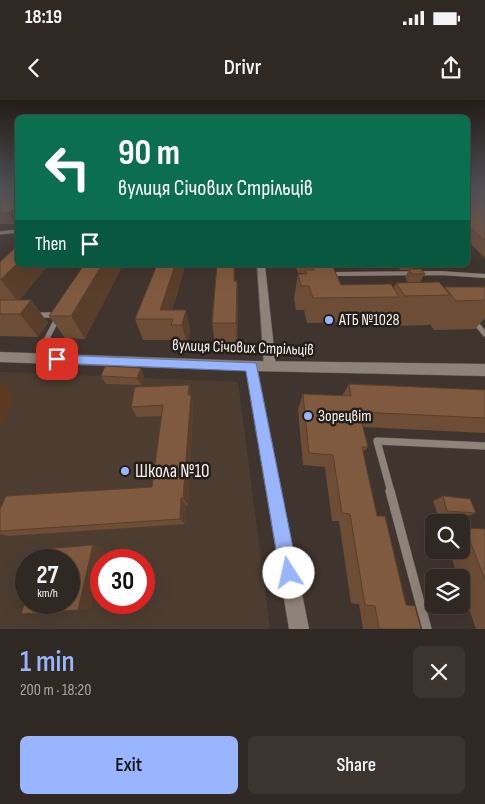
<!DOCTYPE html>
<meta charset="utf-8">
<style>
body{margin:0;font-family:"Sofia Sans Condensed",sans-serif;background:#3c342f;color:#f1f3f6;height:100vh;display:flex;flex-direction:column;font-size:19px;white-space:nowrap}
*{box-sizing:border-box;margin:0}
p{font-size:16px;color:#a8a6a5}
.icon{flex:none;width:28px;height:28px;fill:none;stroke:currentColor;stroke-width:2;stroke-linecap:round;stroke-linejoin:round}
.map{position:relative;height:529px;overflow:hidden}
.side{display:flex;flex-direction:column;background:#302822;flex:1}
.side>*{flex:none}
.top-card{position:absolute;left:15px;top:15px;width:455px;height:152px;border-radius:8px;box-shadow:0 5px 20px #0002,0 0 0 1px #4b4440;background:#0b6e4f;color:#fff;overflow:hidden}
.controls{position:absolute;left:425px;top:414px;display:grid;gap:10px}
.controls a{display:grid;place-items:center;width:45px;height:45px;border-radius:8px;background:#302822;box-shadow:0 5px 20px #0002,0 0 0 1px #4b4440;font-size:25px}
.speed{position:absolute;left:15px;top:449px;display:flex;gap:10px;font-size:25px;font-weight:700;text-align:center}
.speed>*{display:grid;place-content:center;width:65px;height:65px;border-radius:50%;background:#302822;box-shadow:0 5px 20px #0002,0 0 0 1px #4b4440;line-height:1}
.speed small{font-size:12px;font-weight:400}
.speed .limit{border:8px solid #d22;background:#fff;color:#111}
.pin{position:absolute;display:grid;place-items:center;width:42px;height:42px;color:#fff;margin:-21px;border-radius:10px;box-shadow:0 2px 8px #0006}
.me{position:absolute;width:55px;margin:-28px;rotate:350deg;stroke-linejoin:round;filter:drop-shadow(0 0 4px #0008)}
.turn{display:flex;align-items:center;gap:18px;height:105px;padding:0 20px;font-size:22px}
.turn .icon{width:65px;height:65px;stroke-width:2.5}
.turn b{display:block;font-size:35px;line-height:42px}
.then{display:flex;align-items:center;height:48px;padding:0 20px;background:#0003;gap:10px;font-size:19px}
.round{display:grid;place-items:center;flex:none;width:52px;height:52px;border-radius:8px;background:#3c342f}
.overview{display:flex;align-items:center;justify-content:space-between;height:85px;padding:0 20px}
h1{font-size:30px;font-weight:600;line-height:38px;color:#99b5fd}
.button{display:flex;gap:10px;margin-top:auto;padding:10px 20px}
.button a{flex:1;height:58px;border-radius:8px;background:#99b5fd;color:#111;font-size:20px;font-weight:600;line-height:58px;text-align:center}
.button a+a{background:#3c342f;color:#f1f3f6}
.status{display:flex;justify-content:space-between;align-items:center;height:35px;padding:0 25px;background:#302822;direction:ltr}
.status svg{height:14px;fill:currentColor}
header{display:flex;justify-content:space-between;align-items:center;height:65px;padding:0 20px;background:#302822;font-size:22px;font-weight:600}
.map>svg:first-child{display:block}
.built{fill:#4d3d31;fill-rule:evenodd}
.green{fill:#5c3a20}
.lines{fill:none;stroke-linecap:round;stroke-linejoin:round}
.service-far4-casing{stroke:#5c544d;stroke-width:4}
.service-far3-casing{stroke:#5c544d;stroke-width:4.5}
.service-far2-casing{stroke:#5c544d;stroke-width:6}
.service-far1-casing{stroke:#5c544d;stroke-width:8}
.service-casing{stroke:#5c544d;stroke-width:10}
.minor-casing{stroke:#5c544d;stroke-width:1}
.tertiary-casing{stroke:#5c544d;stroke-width:1}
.service-far4{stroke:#8e8279;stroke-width:3}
.service-far3{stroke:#8e8279;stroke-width:4}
.service-far2{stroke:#8e8279;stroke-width:5}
.service-far1{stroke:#8e8279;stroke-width:7}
.service{stroke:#8e8279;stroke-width:9}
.minor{fill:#8e8279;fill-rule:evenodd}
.tertiary{fill:#8e8279;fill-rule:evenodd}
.wall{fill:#6d4d35}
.shaded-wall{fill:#593f2b}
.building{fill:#7f5a3e;stroke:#593f2b}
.route{fill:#99b5fd;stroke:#6376a4}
.poi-dot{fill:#99b5fd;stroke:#231e1a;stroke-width:2}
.labels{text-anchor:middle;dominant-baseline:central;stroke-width:5;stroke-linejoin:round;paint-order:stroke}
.poi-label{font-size:16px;fill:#f7f0eb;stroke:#231e1a;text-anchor:start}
.street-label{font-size:16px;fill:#f7f0eb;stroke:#231e1a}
.near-poi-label{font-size:19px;fill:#f7f0eb;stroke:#231e1a;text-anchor:start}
</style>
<div class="status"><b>18:19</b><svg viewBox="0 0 49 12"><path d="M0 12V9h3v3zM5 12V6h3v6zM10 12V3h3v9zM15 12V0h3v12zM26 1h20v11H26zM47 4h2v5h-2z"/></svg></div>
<header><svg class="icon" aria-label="back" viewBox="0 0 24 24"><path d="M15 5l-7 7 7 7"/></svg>Drivr<svg class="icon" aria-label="share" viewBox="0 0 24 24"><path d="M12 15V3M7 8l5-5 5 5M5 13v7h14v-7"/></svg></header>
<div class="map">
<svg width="485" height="529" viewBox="0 0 485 529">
<rect width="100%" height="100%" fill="#40352e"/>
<!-- built -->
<path class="built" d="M 0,272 L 238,282 L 270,529 L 0,529 ZM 26,460 L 69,460 L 69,502 L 26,502 ZM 101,460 L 144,460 L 144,502 L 101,502 Z"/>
<!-- green -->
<path class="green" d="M 0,281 C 21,294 10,310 0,327 Z"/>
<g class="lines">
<!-- service-far4 casing -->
<g class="service-far4-casing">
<path id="service-far4" d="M 0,133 L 18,131"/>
</g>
<!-- service-far3 casing -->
<g class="service-far3-casing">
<path id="service-far3" d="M 335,174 L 440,173 L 485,176"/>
</g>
<!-- service-far2 casing -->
<g class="service-far2-casing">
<path id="service-far2" d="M 35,215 L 59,215 L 37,258
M 474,221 L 485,234"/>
</g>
<!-- service-far1 casing -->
<g class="service-far1-casing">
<path id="service-far1" d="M 391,392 L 377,341 L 485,346"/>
</g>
<!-- service casing -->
<g class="service-casing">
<path id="service" d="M 390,391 L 427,529"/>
</g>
<!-- minor casing -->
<g class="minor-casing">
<path id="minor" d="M 257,165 L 265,165 L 276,267 L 274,270 L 266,270 L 264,267 Z
M 251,262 L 255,263 L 257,266 L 309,529 L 289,529 L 245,266 L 247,263 Z"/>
</g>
<!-- tertiary casing -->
<g class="tertiary-casing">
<path id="tertiary" d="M 0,252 L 251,261 L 485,264 L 485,276 L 251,271 L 0,262 Z"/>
</g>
<!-- service-far4 -->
<use href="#service-far4" class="service-far4"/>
<!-- service-far3 -->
<use href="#service-far3" class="service-far3"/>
<!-- service-far2 -->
<use href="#service-far2" class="service-far2"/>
<!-- service-far1 -->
<use href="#service-far1" class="service-far1"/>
<!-- service -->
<use href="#service" class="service"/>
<!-- minor -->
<use href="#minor" class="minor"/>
<!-- tertiary -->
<use href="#tertiary" class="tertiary"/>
</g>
<!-- wall -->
<path class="wall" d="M 18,90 L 18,122 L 15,124 L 0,124 L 0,91 Z
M 468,90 L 485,90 L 485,158 L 468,141 Z
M 0,162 L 20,200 L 31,200 L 48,223 L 38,237 L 0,236 Z
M 84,165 L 85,239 L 65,238 L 49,216 Z
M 157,165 L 183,165 L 184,170 L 172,210 L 190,231 L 187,245 L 177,245 L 175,240 L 143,240 L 135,219 Z
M 235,165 L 235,181 L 238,203 L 237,245 L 215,245 L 212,223 Z
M 295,165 L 332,165 L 341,185 L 393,189 L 396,183 L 444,188 L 445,187 L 485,187 L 485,218 L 475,229 L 434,230 L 430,224 L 429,225 L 388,226 L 386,221 L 307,223 L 304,210 L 296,210 L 294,198 L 298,174 L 303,174 L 303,173 L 298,173 Z
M 398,165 L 414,165 L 412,169 L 425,174 L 420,182 L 408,182 L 405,177 L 409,170 L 400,170 Z
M 144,275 L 141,285 L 106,284 L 101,276 Z
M 349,284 L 485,290 L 485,333 L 363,327 L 368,347 L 363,352 L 377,416 L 406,505 L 421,529 L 363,529 L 359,504 L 351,503 L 339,421 L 332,421 L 325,367 L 303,365 L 298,309 L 303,294 L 342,296 Z
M 189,285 L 193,306 L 188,405 L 186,405 L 185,424 L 9,436 L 0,434 L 0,409 L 152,387 L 162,316 L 137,317 L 131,307 Z
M 443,396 L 476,413 L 465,417 L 438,415 L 433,401 Z
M 465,428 L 485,429 L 485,529 L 476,529 L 461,486 L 461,478 L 458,478 L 449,450 L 461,450 L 461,429 Z"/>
<!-- shaded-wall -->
<path class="shaded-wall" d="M 18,106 L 18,122 L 15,124 L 8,113 Z
M 18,163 L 18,165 L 49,165 L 18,202 L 1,180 Z
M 102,165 L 123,165 L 85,239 L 71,216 Z
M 175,165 L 183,165 L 184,170 L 169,219 L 160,210 Z
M 234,165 L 235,165 L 234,203 Z
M 237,181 L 238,203 L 237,245 L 236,223 Z
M 31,200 L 48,223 L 38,237 L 20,214 Z
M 186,210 L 190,231 L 187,245 L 182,225 Z
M 141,268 L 144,275 L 141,285 L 137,278 Z
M 189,285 L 193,306 L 188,405 L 183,398 Z
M 181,398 L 186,405 L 185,424 L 180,419 Z
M 93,445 L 104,448 L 92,508 L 78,510 Z"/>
<!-- building -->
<path class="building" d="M 4,90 L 18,90 L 18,106 L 8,113 L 0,113 L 0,91 Z
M 468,90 L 485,90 L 485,141 L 472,129 L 468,129 Z
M 18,145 L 18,163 L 0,180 L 0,162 Z
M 84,165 L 102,165 L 71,216 L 49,216 Z
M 157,165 L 175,165 L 160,210 L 186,210 L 182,225 L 171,225 L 173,219 L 135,219 Z
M 217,165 L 234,165 L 234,181 L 237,181 L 236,223 L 212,223 Z
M 313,165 L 332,165 L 341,185 L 391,184 L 399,197 L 313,198 L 309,186 L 301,186 L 298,174 L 307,174 L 305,170 L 314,170 Z
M 409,169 L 421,169 L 425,174 L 412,174 Z
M 439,182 L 450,195 L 405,196 L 396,183 Z
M 445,187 L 485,187 L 485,200 L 456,201 Z
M 0,200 L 31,200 L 20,214 L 0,214 Z
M 105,266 L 141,268 L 137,278 L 101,276 Z
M 349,284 L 485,290 L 485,318 L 359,312 L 368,347 L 362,347 L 377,416 L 385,416 L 406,505 L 415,506 L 421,529 L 379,529 L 375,506 L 365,505 L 350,414 L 342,413 L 333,355 L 309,353 L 303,294 L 351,296 Z
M 189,285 L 188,295 L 191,295 L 183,398 L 181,398 L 180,419 L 0,431 L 0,409 L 6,396 L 152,387 L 163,305 L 131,307 L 135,287 Z
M 443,396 L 470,399 L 476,413 L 447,411 Z
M 465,428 L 485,429 L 485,480 Z
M 93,445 L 78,510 L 21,514 L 26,499 L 26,502 L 69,502 L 69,460 L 39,460 L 43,449 Z"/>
<!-- sky -->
<linearGradient id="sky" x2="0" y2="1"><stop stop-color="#231d19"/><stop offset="0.55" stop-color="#535157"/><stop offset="1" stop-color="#535157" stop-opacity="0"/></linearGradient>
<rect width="485" height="164" fill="url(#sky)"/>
<!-- route -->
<path class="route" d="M 57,255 L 256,263 L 298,473 L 295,479 L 289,482 L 282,479 L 280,473 L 246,271 L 57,263 L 51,259 Z"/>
<!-- markers -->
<g class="poi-dot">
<circle cx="329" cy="220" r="5"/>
<circle cx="308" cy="316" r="5"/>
<circle cx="125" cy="371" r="5"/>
</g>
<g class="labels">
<!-- poi labels -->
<g class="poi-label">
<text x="339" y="220">АТБ №1028</text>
<text x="318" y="316">Зорецвіт</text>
</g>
<!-- street labels -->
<g class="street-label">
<text transform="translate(243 248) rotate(2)">вулиця Січових Стрільців</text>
</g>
<!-- near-poi labels -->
<g class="near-poi-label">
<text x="135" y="371">Школа №10</text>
</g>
</g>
</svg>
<div class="controls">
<a><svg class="icon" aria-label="search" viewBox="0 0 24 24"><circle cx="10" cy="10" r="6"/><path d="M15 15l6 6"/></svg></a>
<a><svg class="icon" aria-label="layers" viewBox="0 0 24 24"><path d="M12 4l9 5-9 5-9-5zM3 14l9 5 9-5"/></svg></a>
</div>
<div class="speed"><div>27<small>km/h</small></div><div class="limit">30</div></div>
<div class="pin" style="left:57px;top:259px;background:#d93025"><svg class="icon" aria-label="arrive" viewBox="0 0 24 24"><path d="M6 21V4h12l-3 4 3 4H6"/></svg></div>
<svg class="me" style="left:289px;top:473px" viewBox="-20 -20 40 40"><circle r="19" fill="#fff"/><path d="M0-13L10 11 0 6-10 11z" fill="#99b5fd"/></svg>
<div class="top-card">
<div class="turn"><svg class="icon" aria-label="left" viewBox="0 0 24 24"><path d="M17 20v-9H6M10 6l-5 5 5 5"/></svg><div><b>90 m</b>вулиця Січових Стрільців</div></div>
<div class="then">Then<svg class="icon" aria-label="arrive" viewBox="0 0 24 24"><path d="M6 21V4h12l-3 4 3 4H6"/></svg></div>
</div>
</div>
<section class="side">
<div class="overview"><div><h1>1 min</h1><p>200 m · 18:20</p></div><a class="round"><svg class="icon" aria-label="close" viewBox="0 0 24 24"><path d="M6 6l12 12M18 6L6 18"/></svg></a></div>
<div class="button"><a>Exit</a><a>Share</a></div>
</section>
